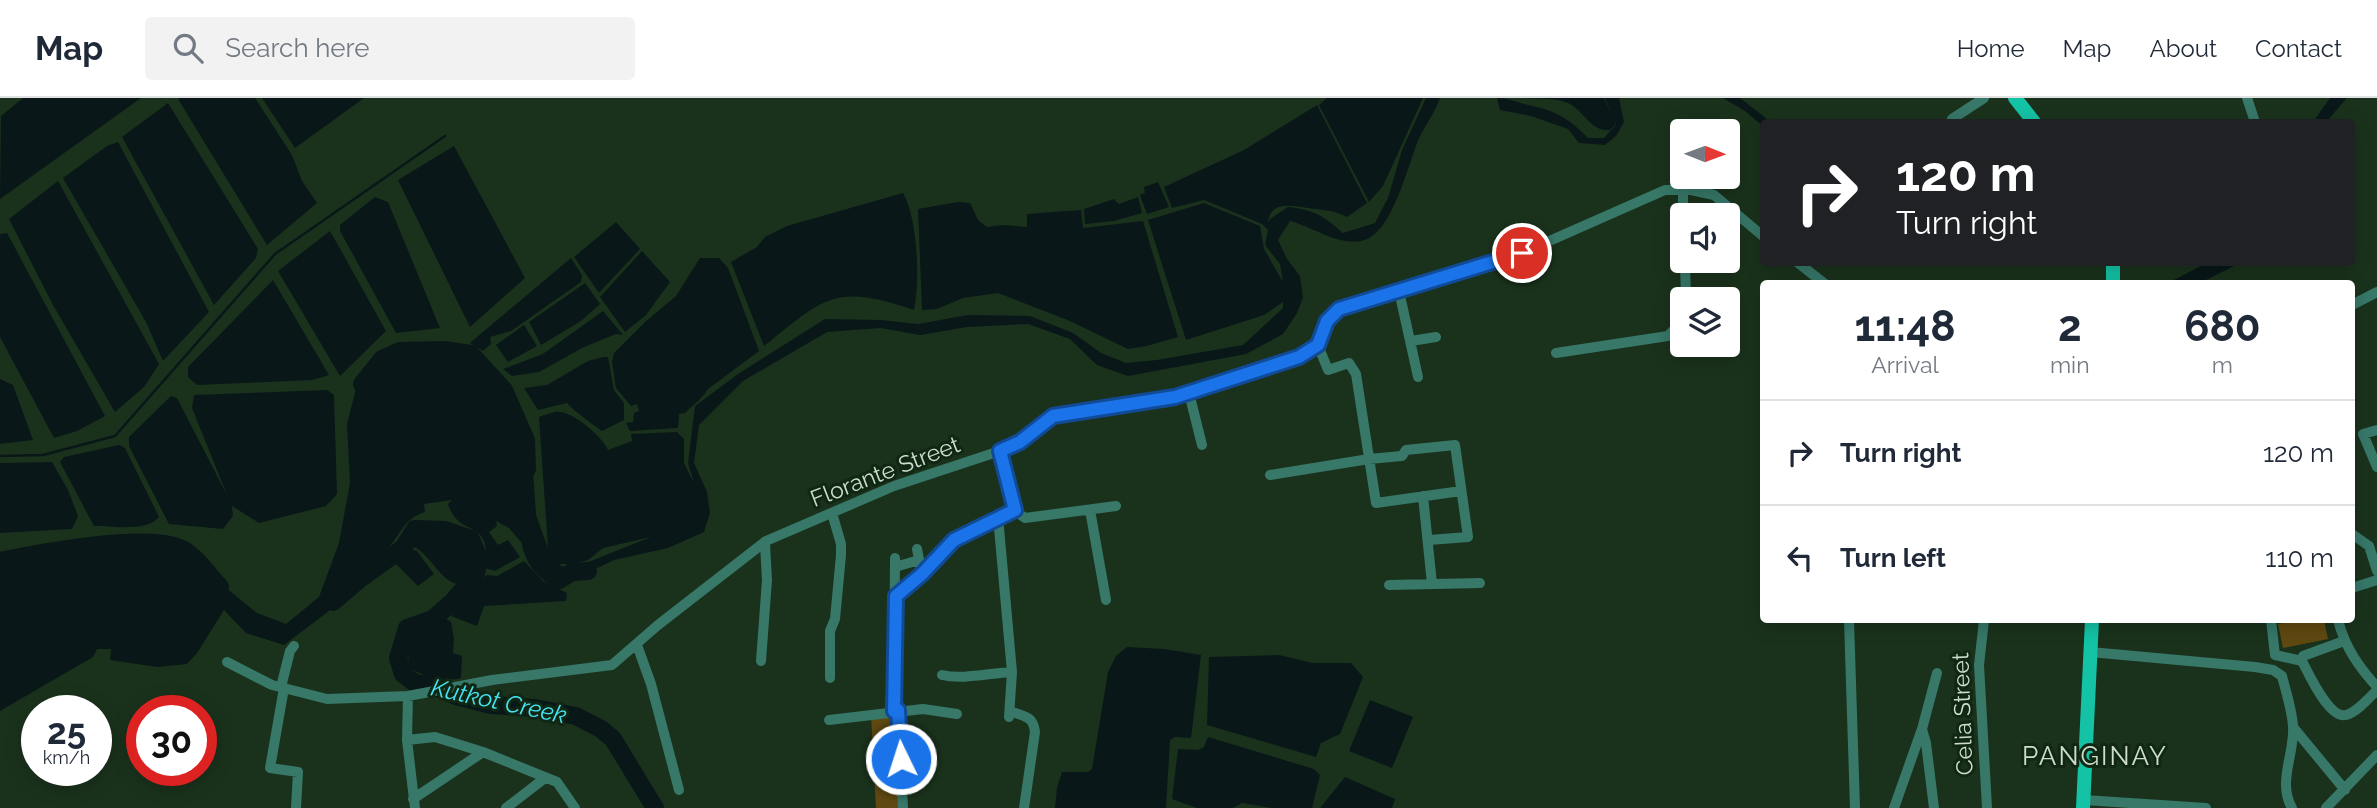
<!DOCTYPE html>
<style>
body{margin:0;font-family:Raleway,sans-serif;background:#f2f2f3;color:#1f2937;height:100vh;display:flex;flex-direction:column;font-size:26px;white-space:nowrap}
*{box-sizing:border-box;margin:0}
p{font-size:23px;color:#747a83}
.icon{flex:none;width:38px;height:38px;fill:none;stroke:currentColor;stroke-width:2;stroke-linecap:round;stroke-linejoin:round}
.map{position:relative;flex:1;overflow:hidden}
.details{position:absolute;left:1760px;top:182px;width:595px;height:343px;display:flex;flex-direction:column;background:#fff;border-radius:7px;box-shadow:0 4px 18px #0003}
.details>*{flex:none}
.hud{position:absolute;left:1760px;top:21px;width:595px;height:147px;border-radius:7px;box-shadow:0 4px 18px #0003;background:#202124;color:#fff;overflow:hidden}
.needle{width:46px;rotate:91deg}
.tools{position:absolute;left:1670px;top:21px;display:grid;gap:14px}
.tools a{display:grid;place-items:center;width:70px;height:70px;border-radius:7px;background:#fff;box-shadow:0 4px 18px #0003;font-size:35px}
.speed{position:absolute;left:21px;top:597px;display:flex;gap:14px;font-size:35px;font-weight:700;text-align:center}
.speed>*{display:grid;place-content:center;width:91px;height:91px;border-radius:50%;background:#fff;box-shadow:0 4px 18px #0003;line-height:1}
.speed small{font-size:18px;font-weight:400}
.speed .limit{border:10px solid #d22;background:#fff;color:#111}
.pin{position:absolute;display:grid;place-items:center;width:60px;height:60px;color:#fff;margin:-30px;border:4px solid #fff;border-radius:50%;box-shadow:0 2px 7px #0007}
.me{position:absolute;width:77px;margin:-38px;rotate:356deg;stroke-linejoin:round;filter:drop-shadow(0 0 5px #0008)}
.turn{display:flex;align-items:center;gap:24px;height:147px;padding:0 21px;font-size:32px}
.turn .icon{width:91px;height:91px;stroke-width:2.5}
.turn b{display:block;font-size:49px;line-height:60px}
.eta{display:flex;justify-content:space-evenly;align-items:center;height:119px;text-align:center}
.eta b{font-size:42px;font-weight:700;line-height:49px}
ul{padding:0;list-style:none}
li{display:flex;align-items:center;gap:21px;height:105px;padding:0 21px;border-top:2px solid #e0e1e3}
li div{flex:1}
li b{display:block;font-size:26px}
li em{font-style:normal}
header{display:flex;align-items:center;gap:42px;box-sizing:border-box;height:98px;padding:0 35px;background:#fff;border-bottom:2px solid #e0e1e3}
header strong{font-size:33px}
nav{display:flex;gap:38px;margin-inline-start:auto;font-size:24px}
.search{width:490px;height:63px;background:#f2f2f3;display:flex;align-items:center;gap:18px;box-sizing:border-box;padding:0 24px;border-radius:7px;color:#747a83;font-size:26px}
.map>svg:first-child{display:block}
.green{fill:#604911}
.water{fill:#091719;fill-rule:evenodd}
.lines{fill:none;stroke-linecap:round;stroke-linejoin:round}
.stream{stroke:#091719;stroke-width:2.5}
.river{stroke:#091719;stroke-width:18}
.minor{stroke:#377869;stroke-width:10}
.major{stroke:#14c3a6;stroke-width:14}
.route-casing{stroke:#114b97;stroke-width:18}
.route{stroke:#1a73e8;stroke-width:12}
.labels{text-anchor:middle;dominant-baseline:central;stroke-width:6;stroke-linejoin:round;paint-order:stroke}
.street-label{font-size:23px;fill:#cddccd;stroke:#102813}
.water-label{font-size:24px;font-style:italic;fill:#47e2f4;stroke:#102813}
.quarter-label{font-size:26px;letter-spacing:2px;fill:#cddccd;stroke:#102813}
</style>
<header>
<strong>Map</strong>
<div class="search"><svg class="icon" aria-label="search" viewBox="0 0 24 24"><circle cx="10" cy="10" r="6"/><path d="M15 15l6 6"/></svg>Search here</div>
<nav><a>Home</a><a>Map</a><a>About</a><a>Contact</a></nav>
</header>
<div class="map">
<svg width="2377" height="710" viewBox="0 0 2377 710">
<rect width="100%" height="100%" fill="#1a321c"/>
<!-- green -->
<path class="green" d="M 2302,522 L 2324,522 L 2328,541 L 2283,550 L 2278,526 Z
M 891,615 L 899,710 L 876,710 L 871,617 Z"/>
<!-- water -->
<path class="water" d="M 23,0 L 141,0 L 0,101 L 1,18 Z
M 180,0 L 255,0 L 292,57 L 302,83 L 317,105 L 267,147 L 178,1 Z
M 262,0 L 364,0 L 295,50 Z
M 1327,0 L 1423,0 L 1383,88 L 1369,104 L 1319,7 Z
M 1426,0 L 1440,0 C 1435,14 1427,25 1420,38 C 1408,64 1393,138 1361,143 C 1335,147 1314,129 1290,123 L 1278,142 L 1287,161 L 1300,178 L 1303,200 L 1297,215 L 1283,236 L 1246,256 L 1128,278 L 1097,267 L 1070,241 L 1028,226 L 967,229 L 920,237 L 881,230 L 827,234 L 743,283 L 699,327 L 694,365 L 707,394 L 710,415 L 704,434 L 668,450 L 614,462 L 581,478 L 563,477 L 520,443 L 509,430 L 496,423 L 497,428 L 489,434 L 498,447 L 508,442 L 520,459 L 495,473 L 485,470 C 493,418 459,442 448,406 L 452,402 L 424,406 L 425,414 C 399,422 399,446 379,457 L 329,513 L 284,547 L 246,535 L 224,512 L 197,555 L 187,566 L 157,569 L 110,562 L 111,551 L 97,551 L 93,559 L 0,613 L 0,469 L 118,445 L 184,456 L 257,515 L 286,526 L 319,499 L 339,445 L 350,385 L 347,326 L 358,283 L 386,260 L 433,253 L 459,260 L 480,274 L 510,300 L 520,325 L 533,373 L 536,417 L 548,450 L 539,319 C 544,317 550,315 555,314 C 571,311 602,338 608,352 L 632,343 L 631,336 L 677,334 L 684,341 L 684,365 L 694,385 L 688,365 L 695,308 L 738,276 L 825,221 L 881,222 L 918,226 L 968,217 L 1030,218 L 1073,235 L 1101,255 L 1126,265 L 1157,262 L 1243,247 L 1283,210 L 1283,204 L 1264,217 L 1186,242 L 1148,122 L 1204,105 L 1260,128 L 1264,151 L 1283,184 L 1280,166 L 1265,147 L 1268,132 L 1262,126 L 1204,102 L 1172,110 L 1164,89 L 1244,52 L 1317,7 L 1367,105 L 1347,119 C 1334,112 1322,112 1308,110 C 1292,108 1270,102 1268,125 L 1270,121 L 1288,109 C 1314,112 1324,118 1343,135 L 1375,125 L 1388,100 L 1402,52 ZM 651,439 L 586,465 L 563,469 L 559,466 L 573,466 L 588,462 L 603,450 Z
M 1497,0 C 1506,0 1514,3 1524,6 C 1553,12 1567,18 1588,40 L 1604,40 L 1616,27 L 1605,0 L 1619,0 L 1624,24 L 1616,38 L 1605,47 L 1579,45 L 1568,31 L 1531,18 L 1500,12 Z
M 1527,0 L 1604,0 L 1616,26 L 1610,32 C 1590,34 1584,12 1568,5 C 1558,0 1539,1 1527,0 Z
M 1723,0 L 1740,0 L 1771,24 L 1764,24 L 1764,29 L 1745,13 Z
M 2330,0 L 2347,0 L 2326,24 L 2313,24 Z
M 168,5 L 258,151 L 256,160 L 214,207 L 122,39 Z
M 118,44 L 209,214 L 163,263 L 146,224 L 63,80 L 107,48 Z
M 454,48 L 525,180 L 470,229 L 398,82 Z
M 58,83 L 159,266 L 144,289 L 115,314 L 53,207 L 9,121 Z
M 1158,84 L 1169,109 L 1147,116 L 1140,97 L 1145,95 L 1144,89 Z
M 903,95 C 918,121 920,183 914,212 C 835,185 825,199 764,248 L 731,164 L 757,149 L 765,139 L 787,128 Z
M 375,99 L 388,104 L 440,230 L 396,235 L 340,133 L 340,127 Z
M 1138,99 L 1142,115 L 1114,123 L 1085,126 L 1084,111 L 1114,101 L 1119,106 Z
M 958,104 L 970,105 L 978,122 L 987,129 L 1003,127 L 1027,129 L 1027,116 L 1081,112 L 1083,130 L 1143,123 L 1178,239 L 1147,248 L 1128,251 L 1070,223 L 998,195 L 963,200 L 937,211 L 922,212 L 918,111 Z
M 616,124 L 640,151 L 599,195 L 574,159 Z
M 330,133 L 386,233 L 340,278 L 278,173 Z
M 7,135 L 105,318 L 77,333 L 54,340 L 0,239 L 0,136 Z
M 642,153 L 670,184 L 646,217 L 625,234 L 600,199 Z
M 571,160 L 582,177 L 581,184 L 511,233 L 490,239 L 491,246 L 483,253 L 470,245 Z
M 700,160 L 719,160 L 728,170 L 759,253 L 708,291 C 702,301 693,307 685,315 L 679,316 L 678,330 L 630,333 L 626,325 L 633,324 L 634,315 L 639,313 L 637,306 L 631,308 L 616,290 L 612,264 L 614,255 L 645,224 L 676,198 Z
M 2207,165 L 2236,165 L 2234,168 L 2200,185 L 2168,185 Z
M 273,182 L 329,277 L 312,282 L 197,287 L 188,279 L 188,269 Z
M 585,185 L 600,206 L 581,223 L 541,247 L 529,224 Z
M 603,213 L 623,237 L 616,236 L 584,249 L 539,274 L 512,278 L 503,271 L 543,256 Z
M 524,227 L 537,248 L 508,264 L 496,247 Z
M 603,259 L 608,259 L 614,292 L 624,305 L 624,322 L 602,333 C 590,324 577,316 567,305 L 538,312 L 524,290 L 547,287 L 588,263 Z
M 0,281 L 13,287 L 33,342 L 0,346 Z
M 327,292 L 334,297 L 337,396 L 326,408 L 259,425 L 232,408 L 233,418 L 223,431 L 169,426 L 129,348 L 129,339 L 171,298 L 177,300 L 227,397 L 192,310 L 194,297 Z
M 119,347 L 125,350 L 159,419 C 147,434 112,428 94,428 L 60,364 L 64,359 Z
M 52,364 L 68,392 L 78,418 L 72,431 L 0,435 L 0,365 Z
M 422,437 C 453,438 477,439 473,477 L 462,487 C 438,485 431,453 409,447 Z
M 409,451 L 417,453 L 434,476 L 418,488 L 394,464 Z
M 524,463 L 543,483 L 567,495 L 566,503 L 484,508 L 477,528 L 451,518 L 487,477 L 497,478 Z
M 445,520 L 451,524 L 454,541 L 453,555 L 462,558 L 461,580 C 443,585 425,578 409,570 C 405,521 417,541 445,520 Z
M 1127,549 L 1164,551 L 1201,557 L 1191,640 L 1175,639 L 1170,642 L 1166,710 L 1055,710 L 1057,690 L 1062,674 L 1088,674 L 1092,671 L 1108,574 L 1116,558 Z
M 1279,557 L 1313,565 L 1351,565 L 1363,579 L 1340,636 L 1321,645 L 1316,659 L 1207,627 L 1209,559 Z
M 1370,602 L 1413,619 L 1392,670 L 1349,653 Z
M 1208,639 L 1314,671 L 1320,677 L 1312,710 L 1272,710 L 1242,705 L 1233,710 L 1197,710 L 1172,701 L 1178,651 L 1198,652 L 1204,649 Z
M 1345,679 L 1395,701 L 1392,710 L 1320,710 Z"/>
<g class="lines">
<!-- stream -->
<path class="stream" d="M 0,358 L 43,357 L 115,338 L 275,156 L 445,38"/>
<!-- river -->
<path class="river" d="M 362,286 L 382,261 L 400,253 L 443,252 L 471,256 L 504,292 L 526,342 L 527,371
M 529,431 C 530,455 538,469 559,482 L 572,474 L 588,473
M 0,463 C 38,455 148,434 182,451 C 197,459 208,476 220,489
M 333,504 L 360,481 L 403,450 L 415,431 L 445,432 L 471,441 L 479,460 L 476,477 L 452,504 L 433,521 L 407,530 L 398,560 L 403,576 L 415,585 L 432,587 L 456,598 L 491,607 L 535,610 L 576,618 L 601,631 L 613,641 L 655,710"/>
<!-- minor -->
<path class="minor" d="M 2247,0 L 2255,24
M 1951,24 L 1952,21 L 1984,0
M 1683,92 L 1683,117
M 1685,163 L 1686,201
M 1797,164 L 1825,186
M 1399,193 L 1418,279
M 2352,207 L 2377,194
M 1411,243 L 1436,239
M 1318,247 L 1328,272 L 1349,265 L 1356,276 L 1376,405 L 1461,393
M 1556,255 L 1668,238 L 1682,223
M 1189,295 L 1202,347
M 2377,332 L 2363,336 L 2377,369
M 1000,353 L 1015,413 L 1025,420 L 1116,408
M 1270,377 L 1369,361 L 1402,358 L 1406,352 L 1455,347 L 1468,439 L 1429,442
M 1423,398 L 1432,486
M 1090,412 L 1106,502
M 998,419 L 1012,574 L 1009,619
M 2352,436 L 2369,448 L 2377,473
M 917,451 L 922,476
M 895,469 L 919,462
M 1389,487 L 1480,485
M 2352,490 L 2377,482
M 896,498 L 922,476 L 946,447 L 954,442 L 1015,413
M 1849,522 L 1855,710
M 1984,522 L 1979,567 L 1987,710
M 2271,522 L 2275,557 L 2302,563
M 2338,522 C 2345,549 2358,568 2377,589
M 2344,543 L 2303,558 L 2302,563 C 2309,576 2329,621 2346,617 C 2357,614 2369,600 2377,592
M 637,547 L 651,586 L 679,692
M 2090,554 L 2255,569 L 2273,572 L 2282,578 C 2286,594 2292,612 2293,628 C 2295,656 2277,684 2292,710
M 761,563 L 767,482 L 765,446
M 227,564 L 272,587 L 327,601 L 408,598 L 492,582 L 612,567 L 658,527 L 766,443 L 894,388 L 1012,349 L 1053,318 L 1175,299 L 1299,259 L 1318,247 L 1331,217 L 1350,207 L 1478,170 L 1522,155 L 1665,92 L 1691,92 L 1714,97 L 1764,139
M 942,577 C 963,582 989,575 1012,574
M 830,580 L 830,533 L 835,521 L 841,457 L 841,446 L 832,415
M 281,589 L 290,553 L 294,548
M 284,590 L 270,670 L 298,674 L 296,710
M 408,598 L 407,642 L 415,710
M 898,612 L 903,710
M 894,613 L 895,460
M 1010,613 C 1024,619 1033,617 1035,634 L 1024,710
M 829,622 L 923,611 L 957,616
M 2293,629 L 2345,692
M 407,642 L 435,639 L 483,654 L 557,684 L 575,710
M 413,701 L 483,654
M 2084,702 L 2206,710
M 506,710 L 545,680
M 1894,710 L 1922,631
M 1934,710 L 1926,645 L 1922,631 L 1937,575
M 2326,710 L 2377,657"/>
<!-- major -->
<path class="major" d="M 2015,0 L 2034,24
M 2113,186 L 2113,164
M 2083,710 L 2092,522"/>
</g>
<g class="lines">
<!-- route casing -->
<g class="route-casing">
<path id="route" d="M 901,661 L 898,612 L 894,613 L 896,498 L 922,476 L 954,442 L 1015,412 L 1000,353 L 1020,344 L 1053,318 L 1175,299 L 1299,259 L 1318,247 L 1327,223 L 1339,211 L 1522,155"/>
</g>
<!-- route -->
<use href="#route" class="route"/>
</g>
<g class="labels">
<!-- street labels -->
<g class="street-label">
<text transform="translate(885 373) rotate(-21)">Florante Street</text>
<text transform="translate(1962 616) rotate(-92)">Celia Street</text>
</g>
<!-- water labels -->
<g class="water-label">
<text transform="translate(499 603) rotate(12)">Kutkot Creek</text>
</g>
<!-- quarter labels -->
<g class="quarter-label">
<text x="2095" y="658">PANGINAY</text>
</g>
</g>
</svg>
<div class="tools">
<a><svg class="needle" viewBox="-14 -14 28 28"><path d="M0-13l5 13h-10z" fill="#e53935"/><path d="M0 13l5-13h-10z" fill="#747a83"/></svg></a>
<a><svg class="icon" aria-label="sound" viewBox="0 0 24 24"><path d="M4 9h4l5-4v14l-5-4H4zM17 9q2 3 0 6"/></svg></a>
<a><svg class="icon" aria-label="layers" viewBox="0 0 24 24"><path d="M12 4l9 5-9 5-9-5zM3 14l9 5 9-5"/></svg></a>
</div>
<div class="speed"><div>25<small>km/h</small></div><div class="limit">30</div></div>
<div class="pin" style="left:1522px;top:155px;background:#d93025"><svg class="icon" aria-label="arrive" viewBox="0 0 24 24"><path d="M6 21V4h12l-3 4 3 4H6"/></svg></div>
<svg class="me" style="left:901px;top:661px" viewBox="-20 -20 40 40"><circle r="17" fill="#1a73e8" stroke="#fff" stroke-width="3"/><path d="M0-11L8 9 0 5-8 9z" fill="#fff"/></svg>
<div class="hud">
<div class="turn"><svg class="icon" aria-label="right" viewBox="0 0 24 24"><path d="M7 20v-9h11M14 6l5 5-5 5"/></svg><div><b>120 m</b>Turn right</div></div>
</div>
<section class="details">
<div class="eta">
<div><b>11:48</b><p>Arrival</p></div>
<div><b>2</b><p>min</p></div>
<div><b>680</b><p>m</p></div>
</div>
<ul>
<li><svg class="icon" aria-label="right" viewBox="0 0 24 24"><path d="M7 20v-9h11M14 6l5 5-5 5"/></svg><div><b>Turn right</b></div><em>120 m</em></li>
<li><svg class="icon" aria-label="left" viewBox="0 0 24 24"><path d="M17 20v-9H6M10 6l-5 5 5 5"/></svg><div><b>Turn left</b></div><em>110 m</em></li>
</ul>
</section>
</div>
